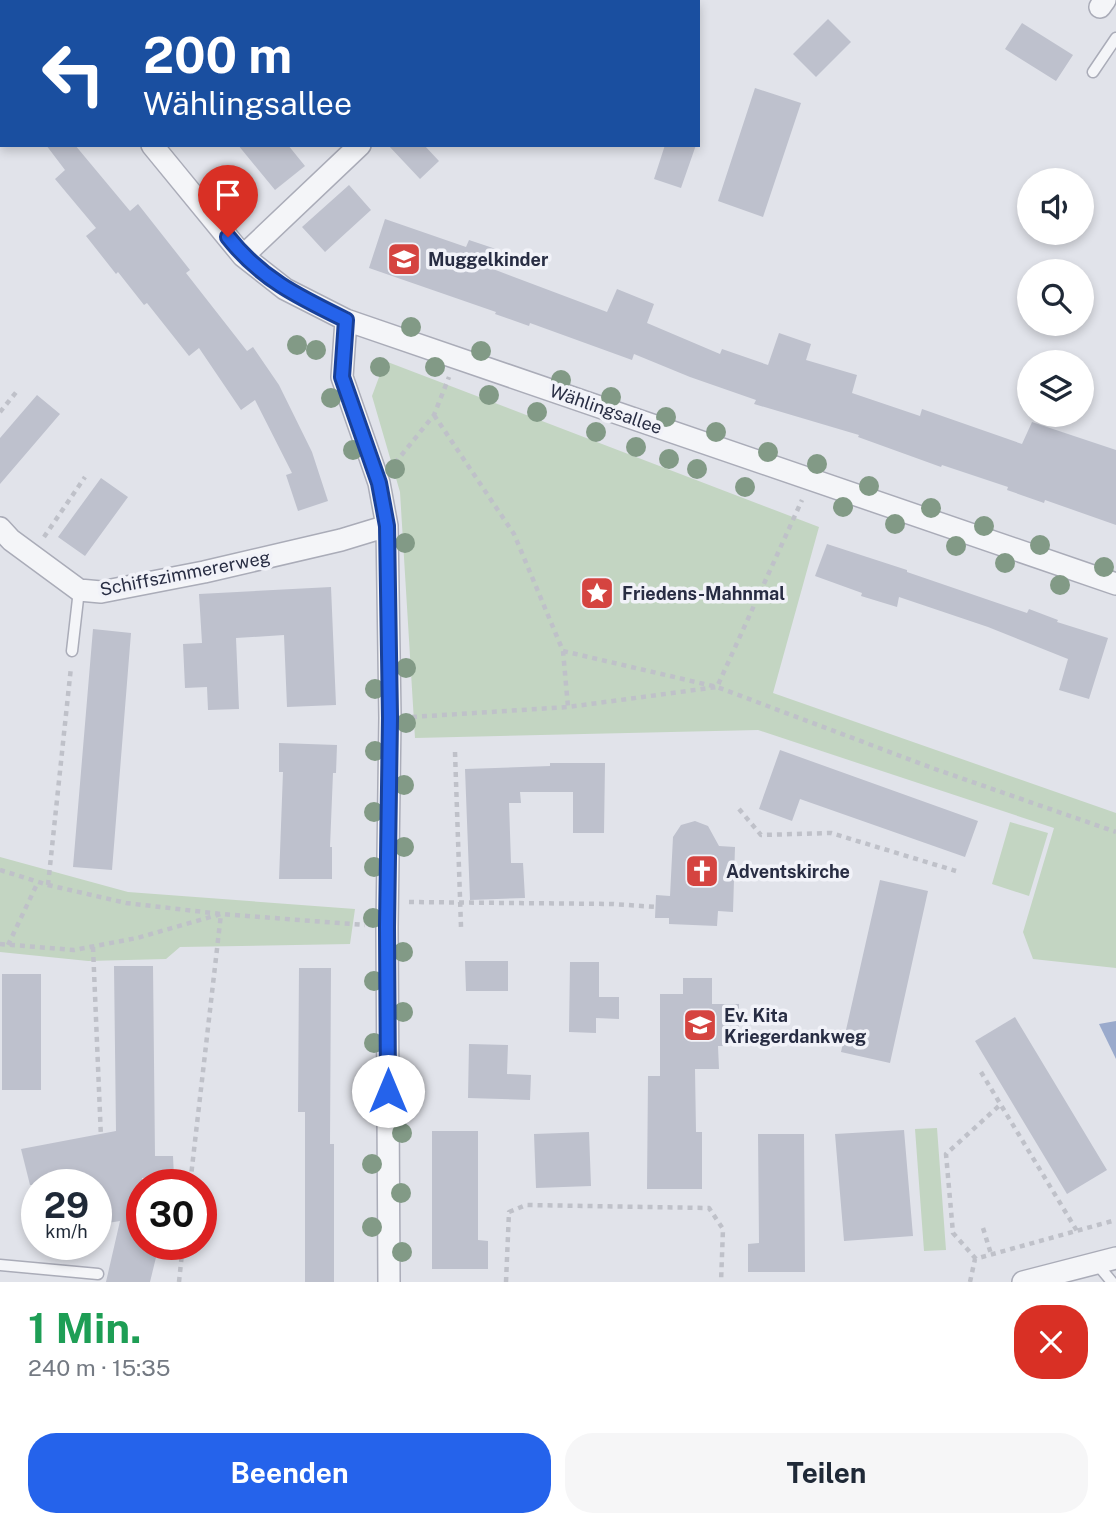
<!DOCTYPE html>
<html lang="de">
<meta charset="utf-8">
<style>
body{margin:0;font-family:"Public Sans",sans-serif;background:#f6f6f7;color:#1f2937;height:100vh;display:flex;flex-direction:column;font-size:26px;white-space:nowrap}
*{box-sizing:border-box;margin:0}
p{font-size:23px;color:#747a83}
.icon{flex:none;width:38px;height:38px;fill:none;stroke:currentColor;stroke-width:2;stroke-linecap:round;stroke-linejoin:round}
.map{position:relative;height:1282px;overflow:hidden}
.side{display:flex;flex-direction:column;background:#fff;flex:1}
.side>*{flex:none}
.hud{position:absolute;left:0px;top:0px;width:700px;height:147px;box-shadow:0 4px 10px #0003;background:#1a4fa0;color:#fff;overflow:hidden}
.controls{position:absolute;left:1017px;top:168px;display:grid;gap:14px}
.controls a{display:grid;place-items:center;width:77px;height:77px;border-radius:50%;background:#fff;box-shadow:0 4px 10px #0003;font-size:35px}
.speed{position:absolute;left:21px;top:1169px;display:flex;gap:14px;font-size:35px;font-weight:700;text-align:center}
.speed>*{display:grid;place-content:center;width:91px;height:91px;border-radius:50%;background:#fff;box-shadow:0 4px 10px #0003;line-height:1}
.speed small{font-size:18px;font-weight:400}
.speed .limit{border:10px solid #d22;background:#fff;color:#111}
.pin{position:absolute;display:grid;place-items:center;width:60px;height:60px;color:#fff;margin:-72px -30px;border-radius:50% 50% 50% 0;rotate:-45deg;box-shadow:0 0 7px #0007}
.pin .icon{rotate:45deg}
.me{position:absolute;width:77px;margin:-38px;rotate:0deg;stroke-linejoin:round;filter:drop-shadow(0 0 5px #0008)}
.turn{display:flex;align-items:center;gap:24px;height:147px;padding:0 28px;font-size:32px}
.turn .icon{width:91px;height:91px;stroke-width:2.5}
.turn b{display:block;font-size:49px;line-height:60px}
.round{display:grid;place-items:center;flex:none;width:74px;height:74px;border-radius:28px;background:#f6f6f7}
.overview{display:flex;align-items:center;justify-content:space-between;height:119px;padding:0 28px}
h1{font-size:42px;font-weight:700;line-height:52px;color:#1e9e55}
.cta{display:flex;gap:14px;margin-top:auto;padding:14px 28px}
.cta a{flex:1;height:80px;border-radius:28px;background:#2563eb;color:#fff;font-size:28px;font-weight:700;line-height:80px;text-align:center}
.cta a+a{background:#f6f6f7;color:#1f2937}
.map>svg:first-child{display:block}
.green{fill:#c3d5c2}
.water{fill:#9aaacc}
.building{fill:#bec1cd}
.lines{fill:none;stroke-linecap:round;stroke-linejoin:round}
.lane-casing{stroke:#aaacb8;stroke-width:13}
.street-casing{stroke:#aaacb8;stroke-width:24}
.path{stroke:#bfc1c9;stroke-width:4.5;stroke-dasharray:5 5;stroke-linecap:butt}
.lane{stroke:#f4f5f8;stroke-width:10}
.street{stroke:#f4f5f8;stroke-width:21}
.tree{fill:#829a86}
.route-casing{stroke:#184099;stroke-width:18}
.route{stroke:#2563eb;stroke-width:12}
.labels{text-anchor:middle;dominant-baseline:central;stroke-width:7;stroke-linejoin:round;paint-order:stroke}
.poi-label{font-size:18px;font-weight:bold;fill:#282d43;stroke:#f1f2f8;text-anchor:start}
.street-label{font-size:18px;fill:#282d43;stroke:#f1f2f8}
</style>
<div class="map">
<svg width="1116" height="1282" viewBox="0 0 1116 1282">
<rect width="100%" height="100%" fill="#e1e3ea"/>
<!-- green -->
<path class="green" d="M 385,361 L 819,527 L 773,693 L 1116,813 L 1116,968 L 1033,959 L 1023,932 L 1054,828 L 758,730 L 415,738 L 400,492 L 372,396 Z
M 1010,822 L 1048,833 L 1029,896 L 992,884 Z
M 0,857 L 128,892 L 355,909 L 350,944 L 180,947 L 166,959 L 88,961 L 0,952 Z
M 937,1128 L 946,1250 L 924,1251 L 915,1129 Z"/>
<!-- water -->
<path class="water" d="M 1116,1021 L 1116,1059 L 1099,1024 Z"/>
<!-- building -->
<path class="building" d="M 828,19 L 851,42 L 816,77 L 793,54 Z
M 1022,23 L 1073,55 L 1056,81 L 1005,49 Z
M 755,88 L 801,103 L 763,217 L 718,201 Z
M 46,145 L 75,145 L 130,211 L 138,204 L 190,270 L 186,273 L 247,351 L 253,347 L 279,385 L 312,452 L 328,501 L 298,511 L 286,475 L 292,473 L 255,400 L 241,410 L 199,348 L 189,356 L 147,303 L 144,305 L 118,272 L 116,274 L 86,236 L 96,228 L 55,179 L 65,170 Z
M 238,145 L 288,145 L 305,166 L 275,190 Z
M 388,145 L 424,145 L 439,161 L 420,179 Z
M 665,145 L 696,145 L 681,188 L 654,179 Z
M 349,185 L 371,210 L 325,252 L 302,227 Z
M 385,219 L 466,247 L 469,240 L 499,250 L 493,269 L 607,312 L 617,289 L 654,304 L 647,323 L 720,354 L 722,349 L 768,365 L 779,333 L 811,344 L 806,360 L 857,375 L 852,393 L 920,416 L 922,409 L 1022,444 L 1032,422 L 1116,450 L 1116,525 L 1045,500 L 1044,503 L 1007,490 L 1008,487 L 942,465 L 941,467 L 858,437 L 859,435 L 754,404 L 756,400 L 690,377 L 634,354 L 632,360 L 530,323 L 529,326 L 495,314 L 496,312 L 369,268 Z
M 37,395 L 60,414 L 0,484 L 0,438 Z
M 101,478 L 128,497 L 85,556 L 58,537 Z
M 827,544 L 907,570 L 907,572 L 1027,613 L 1029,609 L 1058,620 L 1057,622 L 1108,638 L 1089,699 L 1059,690 L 1068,659 L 988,627 L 899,597 L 897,607 L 861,596 L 862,593 L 815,576 Z
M 331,587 L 336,705 L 287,707 L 284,635 L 236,638 L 239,709 L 208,710 L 207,687 L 185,688 L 183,644 L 202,643 L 199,594 Z
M 93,629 L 131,633 L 112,870 L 73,867 Z
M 279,743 L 337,745 L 336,773 L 333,773 L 330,847 L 332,847 L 332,879 L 279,879 L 283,772 L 279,772 Z
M 780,750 L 978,821 L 965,857 L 800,799 L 792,821 L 759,809 Z
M 550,763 L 605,763 L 604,833 L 573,833 L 573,792 L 520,792 L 521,803 L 509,803 L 511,863 L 523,863 L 525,898 L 470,900 L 465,769 L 550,766 Z
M 695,821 L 708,826 L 719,846 L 735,847 L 733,912 L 718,911 L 717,926 L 669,924 L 669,918 L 655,918 L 656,895 L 670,896 L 673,837 L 681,825 Z
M 880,880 L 928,891 L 890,1063 L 841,1052 Z
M 465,961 L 508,961 L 508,991 L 466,991 Z
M 570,962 L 599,962 L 599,997 L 619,997 L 619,1019 L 596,1018 L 596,1033 L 569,1032 Z
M 114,966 L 153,966 L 155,1156 L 173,1156 L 174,1177 L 142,1178 L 142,1244 L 159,1245 L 150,1282 L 106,1282 L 120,1221 L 96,1225 L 96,1185 L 30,1185 L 21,1149 L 116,1131 Z
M 299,968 L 331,968 L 330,1144 L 334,1144 L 334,1282 L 305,1282 L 305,1112 L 298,1112 Z
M 2,974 L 41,974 L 41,1090 L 2,1090 Z
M 683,978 L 712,978 L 712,1004 L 739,1004 L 739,1046 L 718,1046 L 719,1069 L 695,1069 L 696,1132 L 702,1132 L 702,1189 L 647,1189 L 648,1076 L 660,1076 L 660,994 L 683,994 Z
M 1015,1017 L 1107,1170 L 1067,1194 L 975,1041 Z
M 469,1044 L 508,1045 L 507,1074 L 531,1075 L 530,1100 L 468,1098 Z
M 904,1130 L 913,1236 L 844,1241 L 835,1134 Z
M 432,1131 L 478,1131 L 478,1240 L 488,1241 L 488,1269 L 432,1269 Z
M 589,1132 L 591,1186 L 536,1188 L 534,1134 Z
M 758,1134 L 804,1134 L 805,1272 L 748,1272 L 748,1244 L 759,1243 Z"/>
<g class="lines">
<!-- lane casing -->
<g class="lane-casing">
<path id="lane" d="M 1093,72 L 1116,38
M 72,651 L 79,590
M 1097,1264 L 1112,1282
M 0,1265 L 98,1274"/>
</g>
<!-- street casing -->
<g class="street-casing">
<path id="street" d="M 31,0 L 32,2
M 512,2 L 514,0
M 1100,7 L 1105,0
M 152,145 L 243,256 L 285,289 L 346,320 L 1116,584
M 243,256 L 360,145
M 346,320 L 342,377 L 379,483 L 387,526 L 390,718 L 387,927 L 389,1282
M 0,528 L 11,540 L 79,590 L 101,592 L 204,572 L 341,540 L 387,526
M 1023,1282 L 1116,1258"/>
</g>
<!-- path -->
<path class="path" d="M 0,92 L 2,91
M 0,412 L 18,390
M 434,415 L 514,534 L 563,651 L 568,707
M 395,463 L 434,415 L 449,377
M 44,537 L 85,477
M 563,651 L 717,687 L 935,769 L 1116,832
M 412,717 L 568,707 L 717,687 L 802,500
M 455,752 L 461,927
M 739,809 L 761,835 L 831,833 L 956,871
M 0,870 L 48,885 L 126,903 L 221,914 L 365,925
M 48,885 L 71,667
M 409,902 L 613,904 L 656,907
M 0,944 L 74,950 L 137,938 L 221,914 L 190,1185
M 8,945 L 38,882
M 93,947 L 101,1138
M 981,1072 L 1077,1231
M 983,1228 L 991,1254
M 976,1259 L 953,1233 L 946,1154 L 1001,1104
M 179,1282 L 183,1244
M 506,1282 L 509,1212 L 526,1205 L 709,1208 L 723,1229 L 721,1282
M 970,1282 L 975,1259 L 1116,1220"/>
<!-- lane -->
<use href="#lane" class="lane"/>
<!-- street -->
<use href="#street" class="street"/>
</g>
<!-- trees -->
<g class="tree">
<circle cx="411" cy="327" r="10"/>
<circle cx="297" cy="345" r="10"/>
<circle cx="316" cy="350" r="10"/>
<circle cx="481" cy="351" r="10"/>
<circle cx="380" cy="367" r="10"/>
<circle cx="435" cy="367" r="10"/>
<circle cx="561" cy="380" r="10"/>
<circle cx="489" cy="395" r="10"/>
<circle cx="611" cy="397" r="10"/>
<circle cx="331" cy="398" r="10"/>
<circle cx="537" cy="412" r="10"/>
<circle cx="666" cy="417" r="10"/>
<circle cx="596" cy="432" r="10"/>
<circle cx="716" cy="432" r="10"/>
<circle cx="636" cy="447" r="10"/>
<circle cx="353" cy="450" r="10"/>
<circle cx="768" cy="452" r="10"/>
<circle cx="669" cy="459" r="10"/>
<circle cx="817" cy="464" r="10"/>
<circle cx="395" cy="469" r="10"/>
<circle cx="697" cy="469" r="10"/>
<circle cx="869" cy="486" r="10"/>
<circle cx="745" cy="487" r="10"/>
<circle cx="843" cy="507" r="10"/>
<circle cx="931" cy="508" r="10"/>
<circle cx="895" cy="524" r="10"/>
<circle cx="984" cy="526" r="10"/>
<circle cx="405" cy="543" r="10"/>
<circle cx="1040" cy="545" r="10"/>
<circle cx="956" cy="546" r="10"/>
<circle cx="1005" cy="563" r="10"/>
<circle cx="1104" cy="567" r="10"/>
<circle cx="1060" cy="585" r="10"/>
<circle cx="406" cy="668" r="10"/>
<circle cx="375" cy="689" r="10"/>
<circle cx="406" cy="723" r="10"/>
<circle cx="375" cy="751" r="10"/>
<circle cx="404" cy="785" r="10"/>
<circle cx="374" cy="812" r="10"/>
<circle cx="404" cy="847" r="10"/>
<circle cx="374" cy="867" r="10"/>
<circle cx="373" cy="918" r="10"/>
<circle cx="403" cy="952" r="10"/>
<circle cx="374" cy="981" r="10"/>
<circle cx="403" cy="1012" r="10"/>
<circle cx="374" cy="1043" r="10"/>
<circle cx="402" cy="1073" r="10"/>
<circle cx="402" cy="1133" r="10"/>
<circle cx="372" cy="1164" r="10"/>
<circle cx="401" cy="1193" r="10"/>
<circle cx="372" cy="1227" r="10"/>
<circle cx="402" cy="1252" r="10"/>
</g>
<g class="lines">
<!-- route casing -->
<g class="route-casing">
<path id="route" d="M 228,237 C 261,279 299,297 346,320 L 342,377 L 379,483 L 387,526 L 390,718 L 387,927 L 388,1091"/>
</g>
<!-- route -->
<use href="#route" class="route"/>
</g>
<!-- icons -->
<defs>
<g id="school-square" transform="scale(1.75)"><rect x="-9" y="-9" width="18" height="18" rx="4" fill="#d54440" stroke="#f1f2f8"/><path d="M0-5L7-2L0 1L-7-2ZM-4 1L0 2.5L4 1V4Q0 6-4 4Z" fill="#fff"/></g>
<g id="sight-square" transform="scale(1.75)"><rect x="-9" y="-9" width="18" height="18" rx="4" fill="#d54440" stroke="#f1f2f8"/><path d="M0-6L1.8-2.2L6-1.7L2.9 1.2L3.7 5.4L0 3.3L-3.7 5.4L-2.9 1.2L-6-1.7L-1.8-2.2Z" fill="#fff"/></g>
<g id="church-square" transform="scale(1.75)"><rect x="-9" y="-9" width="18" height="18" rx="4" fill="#d54440" stroke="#f1f2f8"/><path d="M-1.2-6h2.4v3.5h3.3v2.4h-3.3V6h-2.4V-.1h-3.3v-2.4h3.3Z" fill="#fff"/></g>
</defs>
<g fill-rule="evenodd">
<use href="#school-square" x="404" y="259"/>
<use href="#sight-square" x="597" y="593"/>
<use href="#church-square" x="702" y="871"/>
<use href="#school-square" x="700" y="1025"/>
</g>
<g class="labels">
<!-- poi labels -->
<g class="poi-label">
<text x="428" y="259">Muggelkinder</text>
<text x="622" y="593">Friedens-Mahnmal</text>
<text x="726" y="871">Adventskirche</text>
<text x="724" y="1015">Ev. Kita<tspan x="724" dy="21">Kriegerdankweg</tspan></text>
</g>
<!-- street labels -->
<g class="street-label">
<text transform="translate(606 409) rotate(19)">Wählingsallee</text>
<text transform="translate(185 573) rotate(-11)">Schiffszimmererweg</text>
</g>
</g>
</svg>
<div class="controls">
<a><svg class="icon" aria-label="sound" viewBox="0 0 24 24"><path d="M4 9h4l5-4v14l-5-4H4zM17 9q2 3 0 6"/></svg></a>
<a><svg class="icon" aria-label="search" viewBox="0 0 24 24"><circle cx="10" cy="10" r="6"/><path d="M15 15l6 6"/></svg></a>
<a><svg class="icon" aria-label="layers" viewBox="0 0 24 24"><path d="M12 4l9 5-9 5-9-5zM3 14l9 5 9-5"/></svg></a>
</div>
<div class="speed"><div>29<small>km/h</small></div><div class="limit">30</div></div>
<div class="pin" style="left:228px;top:237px;background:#d93025"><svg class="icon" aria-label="arrive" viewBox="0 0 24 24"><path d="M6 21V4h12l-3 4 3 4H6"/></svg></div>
<svg class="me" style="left:388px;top:1091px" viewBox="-20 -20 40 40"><circle r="19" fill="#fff"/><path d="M0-13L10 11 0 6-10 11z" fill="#2563eb"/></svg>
<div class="hud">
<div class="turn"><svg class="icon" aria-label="left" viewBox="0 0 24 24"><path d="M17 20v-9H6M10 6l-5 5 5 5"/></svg><div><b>200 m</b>Wählingsallee</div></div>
</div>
</div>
<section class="side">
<div class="overview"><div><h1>1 Min.</h1><p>240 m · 15:35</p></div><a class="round" style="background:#d93025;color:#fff"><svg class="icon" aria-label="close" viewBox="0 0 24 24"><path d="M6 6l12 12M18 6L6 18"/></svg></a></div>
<div class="cta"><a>Beenden</a><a>Teilen</a></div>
</section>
